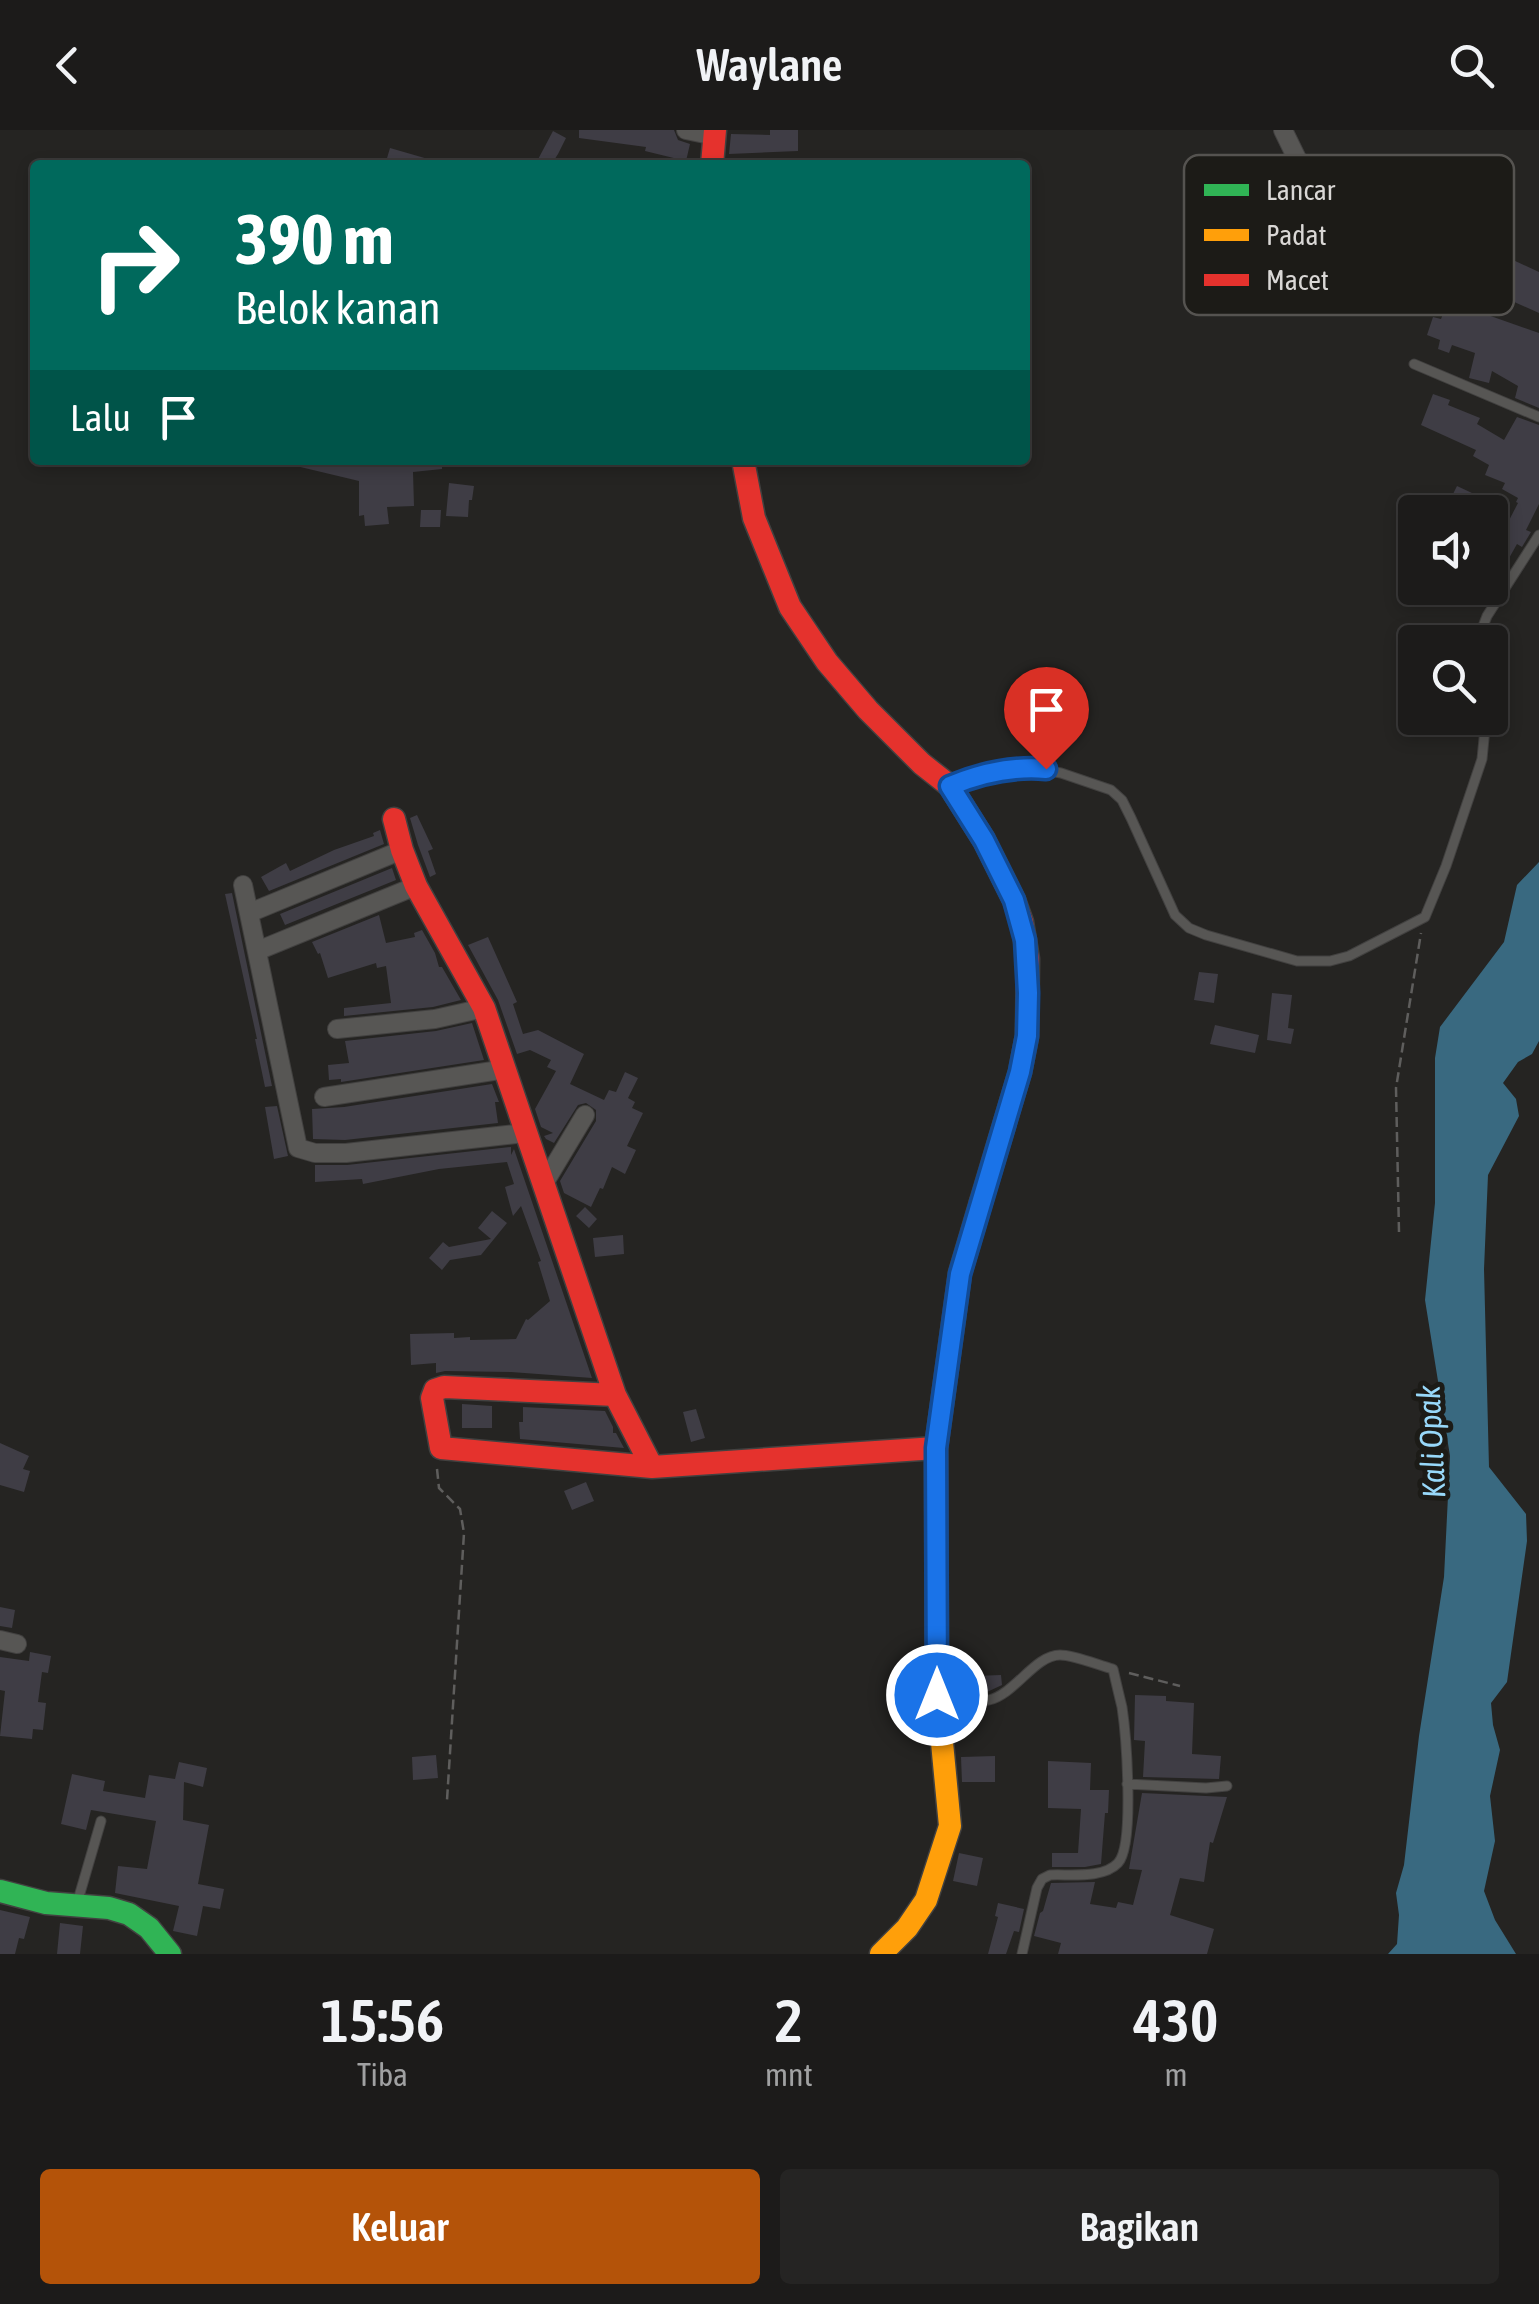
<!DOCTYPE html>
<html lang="id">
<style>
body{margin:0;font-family:"Asap Condensed",sans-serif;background:#252423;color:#f1f3f6;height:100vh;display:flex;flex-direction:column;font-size:38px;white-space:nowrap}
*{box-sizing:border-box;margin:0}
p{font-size:32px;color:#a0a1a2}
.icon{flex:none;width:55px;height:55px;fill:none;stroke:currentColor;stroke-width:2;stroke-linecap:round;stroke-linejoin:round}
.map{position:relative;height:1824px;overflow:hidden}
.sheet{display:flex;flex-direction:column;background:#1c1b1a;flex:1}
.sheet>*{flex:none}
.banner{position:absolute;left:30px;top:30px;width:1000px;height:305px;border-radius:10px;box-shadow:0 5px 15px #0003,0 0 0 2px #3a3939;background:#00695c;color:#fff;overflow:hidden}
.buttons{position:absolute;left:1398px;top:365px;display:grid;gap:20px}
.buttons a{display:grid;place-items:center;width:110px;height:110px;border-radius:10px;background:#1c1b1a;box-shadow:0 5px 15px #0003,0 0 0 2px #3a3939;font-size:50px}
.pin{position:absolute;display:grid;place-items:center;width:85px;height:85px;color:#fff;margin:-102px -42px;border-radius:50% 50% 50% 0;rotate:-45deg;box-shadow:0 0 10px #0007}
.pin .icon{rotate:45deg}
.me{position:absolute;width:110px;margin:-55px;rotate:0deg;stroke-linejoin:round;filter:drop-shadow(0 0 8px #0008)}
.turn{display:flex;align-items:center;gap:35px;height:210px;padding:0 40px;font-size:45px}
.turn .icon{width:130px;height:130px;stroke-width:2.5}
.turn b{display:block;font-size:70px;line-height:85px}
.then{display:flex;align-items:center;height:95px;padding:0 40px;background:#0003;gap:20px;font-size:38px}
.eta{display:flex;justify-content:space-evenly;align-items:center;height:170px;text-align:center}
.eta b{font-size:60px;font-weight:600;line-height:70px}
.action{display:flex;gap:20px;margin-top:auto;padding:20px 40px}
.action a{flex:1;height:115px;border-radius:10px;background:#b45309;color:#fff;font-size:40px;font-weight:600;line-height:115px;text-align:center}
.action a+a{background:#252423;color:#f1f3f6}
header{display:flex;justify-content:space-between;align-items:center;height:130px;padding:0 40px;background:#1c1b1a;font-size:45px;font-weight:600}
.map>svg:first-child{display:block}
.water{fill:#396980}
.building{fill:#3f3d45}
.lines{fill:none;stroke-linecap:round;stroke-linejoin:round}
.lane-casing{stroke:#424140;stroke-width:11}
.street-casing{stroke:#424140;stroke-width:20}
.fast-casing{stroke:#424140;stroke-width:25}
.slow-casing{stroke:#424140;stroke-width:25}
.jam-casing{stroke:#424140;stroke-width:25}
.path{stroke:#5f5e5d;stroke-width:2.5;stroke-dasharray:10 5;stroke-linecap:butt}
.lane{stroke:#575654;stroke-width:9}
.street{stroke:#575654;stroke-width:18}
.fast{stroke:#30b455;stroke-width:22}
.slow{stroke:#ff9f0a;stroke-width:22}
.jam{stroke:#e5322d;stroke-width:22}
.route-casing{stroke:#114b97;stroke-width:25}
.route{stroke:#1a73e8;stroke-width:18}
.labels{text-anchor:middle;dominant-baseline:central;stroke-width:10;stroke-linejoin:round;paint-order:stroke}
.water-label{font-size:32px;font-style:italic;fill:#98d8f9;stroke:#1c1b17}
.key{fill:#1c1b17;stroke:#555350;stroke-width:2.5}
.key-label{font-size:28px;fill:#d9d7d5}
</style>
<header><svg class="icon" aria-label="back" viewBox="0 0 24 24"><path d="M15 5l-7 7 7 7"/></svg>Waylane<svg class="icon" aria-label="search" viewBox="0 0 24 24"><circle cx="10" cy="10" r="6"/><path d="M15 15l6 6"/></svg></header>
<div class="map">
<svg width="1539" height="1824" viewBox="0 0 1539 1824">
<rect width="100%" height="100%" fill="#252422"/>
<!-- water -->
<path class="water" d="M 1539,732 L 1539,911 L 1532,924 L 1518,932 L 1503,953 L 1516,969 L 1519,986 L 1488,1045 L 1484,1139 L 1489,1337 L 1526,1384 L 1527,1411 L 1507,1552 L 1491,1573 L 1493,1595 L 1500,1620 L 1490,1666 L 1495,1711 L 1484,1761 L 1495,1790 L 1516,1824 L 1388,1824 L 1397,1814 L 1399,1785 L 1396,1763 L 1404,1735 L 1419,1606 L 1444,1447 L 1450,1326 L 1425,1170 L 1435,1073 L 1435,928 L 1440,897 L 1504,812 L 1517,755 Z"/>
<!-- building -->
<path class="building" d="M 579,0 L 674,0 L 678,10 L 690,14 L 686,31 L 645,21 L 646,17 L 579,8 Z
M 770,0 L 798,0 L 798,21 L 729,24 L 731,4 L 770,5 Z
M 553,1 L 566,8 L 558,24 L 551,35 L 535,35 Z
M 390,18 L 435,31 L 435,35 L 385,35 Z
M 1474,112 L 1539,142 L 1539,183 L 1456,146 Z
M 1448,171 L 1539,203 L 1539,278 L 1515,268 L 1518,256 L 1492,241 L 1489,253 L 1469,248 L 1475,223 L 1452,215 L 1449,223 L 1438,219 L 1440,210 L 1427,205 L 1433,187 L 1441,189 Z
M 1433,264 L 1450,270 L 1448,275 L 1480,288 L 1477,294 L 1504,310 L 1517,287 L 1539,295 L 1539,374 L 1526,400 L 1531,402 L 1522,417 L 1517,414 L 1499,446 L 1490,441 L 1490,427 L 1518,373 L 1516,372 L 1518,368 L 1502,359 L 1505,353 L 1485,345 L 1489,335 L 1473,326 L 1476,320 L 1421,295 Z
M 292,330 L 442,330 L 442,339 L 413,342 L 414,376 L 387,377 L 389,394 L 365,396 L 364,385 L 359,386 L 359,351 L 292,335 Z
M 449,353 L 474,356 L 472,370 L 469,370 L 468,387 L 446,386 Z
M 1457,356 L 1472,363 L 1462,382 L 1444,382 Z
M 421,380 L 441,380 L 440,397 L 420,397 Z
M 417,685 L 433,719 L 428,721 L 436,744 L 430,747 L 418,715 L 410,688 Z
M 380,700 L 384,714 L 269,761 L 261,747 L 286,733 L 290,741 L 334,720 L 374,706 L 373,703 Z
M 392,738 L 396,750 L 285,795 L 280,784 Z
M 232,763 L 272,956 L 265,957 L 255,909 L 257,909 L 225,764 Z
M 379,785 L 386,813 L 415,807 L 414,803 L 422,800 L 435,823 L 439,837 L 442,837 L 461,870 L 433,877 L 344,886 L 344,878 L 391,873 L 386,836 L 377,838 L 376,833 L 328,848 L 320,823 L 318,824 L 312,812 Z
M 488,807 L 517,872 L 513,874 L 523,904 L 538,900 L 584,924 L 570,954 L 604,970 L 609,960 L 616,962 L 625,942 L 638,948 L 628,968 L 635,972 L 632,978 L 643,983 L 627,1016 L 636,1020 L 625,1044 L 612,1037 L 603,1059 L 600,1058 L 591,1077 L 564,1063 L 560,1051 L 596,991 L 596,980 L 586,973 L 578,975 L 554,1013 L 546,1009 L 544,1006 L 553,1003 L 541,997 L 535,979 L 556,941 L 547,937 L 551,930 L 530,920 L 517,924 L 498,870 L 468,815 Z
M 1199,842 L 1218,844 L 1214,873 L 1194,870 Z
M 1272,863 L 1292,865 L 1288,898 L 1294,899 L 1291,914 L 1267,910 Z
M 472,893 L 484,930 L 341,952 L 341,949 L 329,950 L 328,935 L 349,933 L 345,911 L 436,901 Z
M 1215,895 L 1259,905 L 1255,923 L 1210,914 Z
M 492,954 L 499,972 L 495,972 L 498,993 L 345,1010 L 313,1009 L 312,979 L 344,977 Z
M 277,976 L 288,1026 L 274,1029 L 265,977 Z
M 511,1017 L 511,1025 L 514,1019 L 592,1248 L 511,1242 L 445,1241 L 436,1243 L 436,1233 L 411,1235 L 410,1204 L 454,1203 L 454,1208 L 470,1207 L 470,1210 L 516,1209 L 526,1189 L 528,1190 L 550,1171 L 538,1132 L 541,1131 L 521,1076 L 513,1086 L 505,1057 L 514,1054 L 507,1032 L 439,1039 L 363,1054 L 362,1049 L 315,1052 L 315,1035 L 347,1035 Z
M 585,1077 L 597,1089 L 589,1098 L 576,1086 Z
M 492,1081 L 507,1093 L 481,1125 L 450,1130 L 442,1140 L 429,1128 L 443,1112 L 449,1117 L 491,1109 L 478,1098 Z
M 623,1105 L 624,1124 L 595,1127 L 593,1108 Z
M 462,1274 L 492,1276 L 492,1298 L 462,1298 Z
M 523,1277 L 605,1281 L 613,1297 L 613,1303 L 616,1303 L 624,1318 L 520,1309 L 519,1292 L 523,1292 Z
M 696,1279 L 705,1308 L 691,1312 L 683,1282 Z
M 0,1313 L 29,1326 L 23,1339 L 30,1341 L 24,1362 L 0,1355 Z
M 586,1352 L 594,1371 L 572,1380 L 564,1361 Z
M 0,1477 L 15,1480 L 12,1498 L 0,1496 Z
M 30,1522 L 51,1526 L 48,1543 L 42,1542 L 38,1572 L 46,1573 L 43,1600 L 33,1599 L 32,1609 L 0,1606 L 5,1561 L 0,1560 L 0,1527 L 29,1531 Z
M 1001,1545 L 1002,1555 L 987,1562 L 976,1563 L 975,1546 Z
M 1135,1565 L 1166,1566 L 1166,1571 L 1194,1573 L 1192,1624 L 1221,1626 L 1219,1649 L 1143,1647 L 1145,1611 L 1134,1610 Z
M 436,1625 L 438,1648 L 413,1650 L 412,1627 Z
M 995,1626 L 995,1652 L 962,1652 L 961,1627 Z
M 1048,1631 L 1091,1633 L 1090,1660 L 1109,1660 L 1108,1683 L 1105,1683 L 1101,1734 L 1085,1737 L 1052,1737 L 1052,1723 L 1078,1723 L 1081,1679 L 1048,1678 Z
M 179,1632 L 207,1638 L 203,1657 L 184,1652 L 183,1690 L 209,1695 L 198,1754 L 224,1759 L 220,1779 L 203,1776 L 197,1806 L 173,1801 L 179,1776 L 115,1763 L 118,1736 L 147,1739 L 156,1691 L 91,1680 L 86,1700 L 61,1694 L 72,1644 L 105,1651 L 103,1661 L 145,1668 L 149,1645 L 175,1649 Z
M 1142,1663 L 1227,1667 L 1213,1713 L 1210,1712 L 1204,1752 L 1180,1748 L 1170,1785 L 1214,1799 L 1207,1824 L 1058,1824 L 1061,1813 L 1034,1806 L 1040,1783 L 1043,1781 L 1051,1753 L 1095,1752 L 1090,1774 L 1116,1778 L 1118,1772 L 1133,1775 L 1142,1740 L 1129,1739 Z
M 959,1723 L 983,1728 L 977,1756 L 953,1751 Z
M 998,1773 L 1024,1779 L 1019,1802 L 1014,1801 L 1006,1824 L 988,1824 L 998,1787 L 995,1786 Z
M 0,1780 L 30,1787 L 24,1809 L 19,1808 L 15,1824 L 0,1824 Z
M 60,1793 L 83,1796 L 80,1824 L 57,1824 Z"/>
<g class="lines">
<!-- lane casing -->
<g class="lane-casing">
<path id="lane" d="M 1414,234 L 1539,287
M 1477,512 L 1487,486 L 1539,405
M 951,656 L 998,640 L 1027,637 L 1061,643 L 1111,660 L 1122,670 L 1131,688 L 1175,785 L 1189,798 L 1206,805 L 1297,831 L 1330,831 L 1349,826 L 1425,787 L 1446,736 L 1482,629 L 1486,588
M 942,1566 C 957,1569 974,1574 989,1570 C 1015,1564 1035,1525 1060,1525 C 1074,1525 1098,1535 1113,1539 C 1116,1552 1119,1565 1122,1577 C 1126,1604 1135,1715 1118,1733 C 1103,1749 1070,1744 1050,1745 L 1042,1749 L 1037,1758 L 1022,1824
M 1127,1654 L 1206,1658 L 1227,1656
M 78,1770 L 101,1691"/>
</g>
<!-- street casing -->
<g class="street-casing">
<path id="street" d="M 686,0 L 715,6
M 1283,0 L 1347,131
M 243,755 L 298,1018 L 315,1023 L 346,1023 L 525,1003
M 249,783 L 402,720
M 257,821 L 416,756
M 337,899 L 435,889 L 484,878
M 324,967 L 506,939
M 543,1055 L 585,985
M 0,1510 L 17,1514"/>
</g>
<!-- fast casing -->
<g class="fast-casing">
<path id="fast" d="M 941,1602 L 937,1565 L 936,1318 L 960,1143 L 981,1072
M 0,1761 L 46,1773 L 109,1778 L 129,1784 L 149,1798 L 170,1824"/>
</g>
<!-- slow casing -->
<g class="slow-casing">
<path id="slow" d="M 881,1824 L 907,1798 L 926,1770 L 950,1696 L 941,1602"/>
</g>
<!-- jam casing -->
<g class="jam-casing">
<path id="jam" d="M 712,35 L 715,0
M 743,330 L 754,388 L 790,477 L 827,532 L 868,580 L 922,634 L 950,656 L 984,710 L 1014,770 L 1022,792 L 1028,829 L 1027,906 L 1020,942 L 981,1072
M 394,689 L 402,720 L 416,756 L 484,878 L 615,1265 L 652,1337
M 615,1265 L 444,1257 L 435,1260 L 432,1268 L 441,1318 L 652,1337 L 936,1318"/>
</g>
<!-- path -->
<path class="path" d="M 1399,1102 L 1396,958 L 1421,803
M 437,1339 L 439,1358 L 460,1379 L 464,1403 L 447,1670
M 1129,1543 L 1180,1556"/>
<!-- lane -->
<use href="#lane" class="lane"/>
<!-- street -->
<use href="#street" class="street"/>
<!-- fast -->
<use href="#fast" class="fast"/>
<!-- slow -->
<use href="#slow" class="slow"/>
<!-- jam -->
<use href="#jam" class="jam"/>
</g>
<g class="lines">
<!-- route casing -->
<g class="route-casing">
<path id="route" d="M 937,1565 L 936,1318 L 960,1144 L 1020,942 L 1027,906 L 1028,863 L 1025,810 L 1014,770 L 984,710 L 950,656 C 981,643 1012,636 1046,639"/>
</g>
<!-- route -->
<use href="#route" class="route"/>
</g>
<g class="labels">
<!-- water labels -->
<g class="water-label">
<text transform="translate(1431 1312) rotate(-93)">Kali Opak</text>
</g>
</g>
<!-- legend -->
<rect x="1184" y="25" width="330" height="160" rx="15" class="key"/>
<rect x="1204" y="54" width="45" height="12" fill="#30b455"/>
<rect x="1204" y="99" width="45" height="12" fill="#ff9f0a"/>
<rect x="1204" y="144" width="45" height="12" fill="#e5322d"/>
<g class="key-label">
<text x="1266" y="70">Lancar</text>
<text x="1266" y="115">Padat</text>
<text x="1266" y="160">Macet</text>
</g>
</svg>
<div class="buttons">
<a><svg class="icon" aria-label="sound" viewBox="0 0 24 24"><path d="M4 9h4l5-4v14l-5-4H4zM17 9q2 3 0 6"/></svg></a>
<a><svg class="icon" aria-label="search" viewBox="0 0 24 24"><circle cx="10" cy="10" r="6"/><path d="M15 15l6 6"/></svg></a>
</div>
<div class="pin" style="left:1046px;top:639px;background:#d93025"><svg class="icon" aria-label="arrive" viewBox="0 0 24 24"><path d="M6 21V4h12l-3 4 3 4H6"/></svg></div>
<svg class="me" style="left:937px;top:1565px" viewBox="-20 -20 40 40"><circle r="17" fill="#1a73e8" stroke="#fff" stroke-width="3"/><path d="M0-11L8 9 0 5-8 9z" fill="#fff"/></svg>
<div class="banner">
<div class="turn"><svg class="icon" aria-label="right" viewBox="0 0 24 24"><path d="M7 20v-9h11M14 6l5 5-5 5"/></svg><div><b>390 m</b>Belok kanan</div></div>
<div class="then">Lalu<svg class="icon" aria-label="arrive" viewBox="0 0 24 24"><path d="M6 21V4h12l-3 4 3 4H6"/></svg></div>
</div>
</div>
<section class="sheet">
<div class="eta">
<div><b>15:56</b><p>Tiba</p></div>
<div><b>2</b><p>mnt</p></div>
<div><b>430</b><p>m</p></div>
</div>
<div class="action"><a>Keluar</a><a>Bagikan</a></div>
</section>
